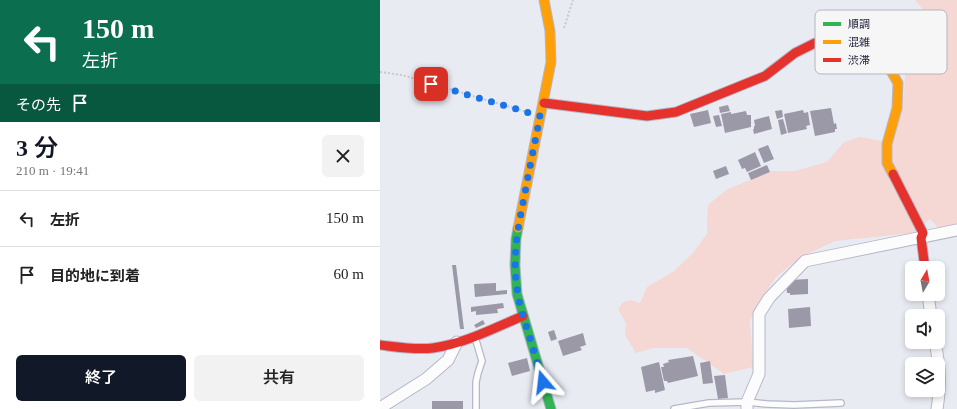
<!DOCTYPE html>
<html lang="ja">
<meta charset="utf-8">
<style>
body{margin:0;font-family:"Times New Roman","Noto Sans JP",serif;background:#f2f2f2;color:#222;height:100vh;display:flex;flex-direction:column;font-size:15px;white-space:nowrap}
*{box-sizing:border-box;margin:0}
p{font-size:13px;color:#767676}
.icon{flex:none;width:22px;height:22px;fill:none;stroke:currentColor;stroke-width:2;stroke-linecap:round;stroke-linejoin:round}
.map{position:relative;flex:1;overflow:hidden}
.drawer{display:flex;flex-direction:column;background:#fff;width:380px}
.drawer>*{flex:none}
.banner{background:#0b6e4f;color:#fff;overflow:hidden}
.needle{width:26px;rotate:10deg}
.controls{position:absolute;left:525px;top:261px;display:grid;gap:8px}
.controls a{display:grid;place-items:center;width:40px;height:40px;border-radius:6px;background:#fff;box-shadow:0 2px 6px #0003;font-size:20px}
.pin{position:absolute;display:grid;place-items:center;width:34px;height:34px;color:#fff;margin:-17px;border-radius:8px;box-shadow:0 2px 6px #0006}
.me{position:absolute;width:44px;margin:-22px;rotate:343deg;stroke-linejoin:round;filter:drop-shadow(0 0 3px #0008)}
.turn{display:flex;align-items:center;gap:14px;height:84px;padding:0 16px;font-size:18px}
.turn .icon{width:52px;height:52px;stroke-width:2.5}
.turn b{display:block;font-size:28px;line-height:34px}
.then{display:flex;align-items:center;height:38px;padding:0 16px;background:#0003;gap:8px;font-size:15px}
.round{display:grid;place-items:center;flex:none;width:42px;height:42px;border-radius:6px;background:#f2f2f2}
.overview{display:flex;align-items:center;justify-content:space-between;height:68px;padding:0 16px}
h1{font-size:24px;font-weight:600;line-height:30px;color:#111827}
.cta{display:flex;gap:8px;margin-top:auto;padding:8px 16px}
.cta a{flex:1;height:46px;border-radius:6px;background:#111827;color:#fff;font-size:16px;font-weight:600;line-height:46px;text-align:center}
.cta a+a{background:#f2f2f2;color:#222}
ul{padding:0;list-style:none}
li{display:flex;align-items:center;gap:12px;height:56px;padding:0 16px;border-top:1px solid #e0e0e0}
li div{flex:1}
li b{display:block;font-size:15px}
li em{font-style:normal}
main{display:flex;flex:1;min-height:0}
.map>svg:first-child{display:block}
.green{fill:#f5d7d3}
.building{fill:#9b99a8}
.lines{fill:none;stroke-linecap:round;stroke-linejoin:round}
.lane-casing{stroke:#b6b8c8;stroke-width:8}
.street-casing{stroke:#b6b8c8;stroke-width:13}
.fast-casing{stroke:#b6b8c8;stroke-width:11}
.slow-casing{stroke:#b6b8c8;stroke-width:11}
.jam-casing{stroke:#b6b8c8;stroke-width:11}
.path{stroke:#c8c8cf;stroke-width:2;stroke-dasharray:2 2;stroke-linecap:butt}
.lane{stroke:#fcfcfd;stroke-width:5.5}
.street{stroke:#fcfcfd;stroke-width:11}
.fast{stroke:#30b455;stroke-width:9}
.slow{stroke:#ff9f0a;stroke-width:9}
.jam{stroke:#e5322d;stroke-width:9}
.route{stroke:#1a73e8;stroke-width:7;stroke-dasharray:0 12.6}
.key{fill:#f6f6f6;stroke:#b5b6bd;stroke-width:1}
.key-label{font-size:11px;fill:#1c1f39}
</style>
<main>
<section class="drawer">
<div class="banner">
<div class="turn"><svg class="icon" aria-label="left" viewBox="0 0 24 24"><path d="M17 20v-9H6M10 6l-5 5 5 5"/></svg><div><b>150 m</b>左折</div></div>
<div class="then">その先<svg class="icon" aria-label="arrive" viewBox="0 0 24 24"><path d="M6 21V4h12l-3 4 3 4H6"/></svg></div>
</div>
<div class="overview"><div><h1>3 分</h1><p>210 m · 19:41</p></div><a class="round"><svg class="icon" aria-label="close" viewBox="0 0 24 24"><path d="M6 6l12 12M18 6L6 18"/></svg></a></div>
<ul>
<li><svg class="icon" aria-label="left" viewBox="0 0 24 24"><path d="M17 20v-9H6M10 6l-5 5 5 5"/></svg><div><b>左折</b></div><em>150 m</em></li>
<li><svg class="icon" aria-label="arrive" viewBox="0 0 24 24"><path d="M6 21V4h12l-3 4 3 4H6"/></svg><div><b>目的地に到着</b></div><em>60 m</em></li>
</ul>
<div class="cta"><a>終了</a><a>共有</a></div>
</section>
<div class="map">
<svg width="577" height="409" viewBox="0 0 577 409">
<rect width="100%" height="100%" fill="#e9ebf3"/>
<!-- green -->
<path class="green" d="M 535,0 L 577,0 L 577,226 L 559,229 L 550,219 L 533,233 L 455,241 L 421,257 L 396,277 L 377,304 L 370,322 L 373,367 L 344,374 L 307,348 L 273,348 L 256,353 L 245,335 L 246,323 L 238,309 L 243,302 L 251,300 L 260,303 L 267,287 L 294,271 L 313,253 L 327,234 L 327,218 L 328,205 L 346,190 L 392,171 L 415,171 L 447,162 L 464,142 L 480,137 L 502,141 L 524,94 L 525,75 L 543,66 L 552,49 L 545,38 L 548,16 Z"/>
<!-- building -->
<path class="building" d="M 348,105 L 350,111 L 340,113 L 339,107 Z
M 451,108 L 454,124 L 456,123 L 457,129 L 455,129 L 455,132 L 435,136 L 430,111 Z
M 328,110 L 331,123 L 314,127 L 310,114 Z
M 402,110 L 403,117 L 397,119 L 395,111 Z
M 423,110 L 424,113 L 428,112 L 430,125 L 426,126 L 427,129 L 408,133 L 404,114 Z
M 366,111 L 367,115 L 371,115 L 371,127 L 345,133 L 341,114 L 351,112 L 351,114 Z
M 339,115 L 342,126 L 336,127 L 333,116 Z
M 389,116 L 392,129 L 374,134 L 373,129 L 374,129 L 374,126 L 375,126 L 374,120 Z
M 403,119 L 407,133 L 401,135 L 398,120 Z
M 388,145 L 394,159 L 384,163 L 378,149 Z
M 375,152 L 381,166 L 367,172 L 365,168 L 362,169 L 358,160 Z
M 387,165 L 390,172 L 371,180 L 368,173 Z
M 346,166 L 349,174 L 336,179 L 333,171 Z
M 72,265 L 76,265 L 84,329 L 80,329 Z
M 428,279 L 428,294 L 410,295 L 410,293 L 407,293 L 406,283 L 410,280 Z
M 116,283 L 116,291 L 127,290 L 127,294 L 95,297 L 94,284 Z
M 123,303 L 124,308 L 117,309 L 118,313 L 96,315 L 96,311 L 91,312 L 91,307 Z
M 430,307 L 431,326 L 409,328 L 408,309 Z
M 103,320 L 105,324 L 96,328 L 94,325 Z
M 174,330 L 177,339 L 171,341 L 168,332 Z
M 203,333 L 206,345 L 200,347 L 202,350 L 183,356 L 178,341 Z
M 313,356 L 318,376 L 288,383 L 287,381 L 284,381 L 281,367 L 284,367 L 283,364 L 289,362 L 288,360 Z
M 147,358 L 150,371 L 132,376 L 128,363 Z
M 330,361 L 333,383 L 323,384 L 320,363 Z
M 279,362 L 285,390 L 275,393 L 275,390 L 266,392 L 261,367 Z
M 345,375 L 348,398 L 338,399 L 334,376 Z
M 52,401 L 83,401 L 83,409 L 52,409 Z"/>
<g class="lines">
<!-- lane casing -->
<g class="lane-casing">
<path id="lane" d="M 95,337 L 102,361 L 98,373 L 96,382 L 96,409
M 294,409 L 329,403 L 367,402 L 387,404 L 414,405 L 461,403"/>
</g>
<!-- street casing -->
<g class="street-casing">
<path id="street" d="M 548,294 L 551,316
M 555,342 C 560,367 561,383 557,409
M 0,408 L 46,379 L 68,360 L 77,342
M 367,409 L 367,402 L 379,374 L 379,314 L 389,298 L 425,261 L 577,230"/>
</g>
<!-- fast casing -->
<g class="fast-casing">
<path id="fast" d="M 138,228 L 136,239 L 135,265 L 137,294 L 171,409"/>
</g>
<!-- slow casing -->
<g class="slow-casing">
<path id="slow" d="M 437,43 L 475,45 L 493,53 L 507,64 L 518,83 L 517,108 L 507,144 L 507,163 L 513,174
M 138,228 L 171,62 L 170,31 L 164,0"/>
</g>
<!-- jam casing -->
<g class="jam-casing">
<path id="jam" d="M 164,103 L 267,116 L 296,112 L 385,76 L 415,53 L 435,43 L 437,43
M 513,174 L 543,233 L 541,238 L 545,268
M 0,345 C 17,347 35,350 53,348 C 84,344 114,328 143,316"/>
</g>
<!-- path -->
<path class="path" d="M 184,28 L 193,0
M 0,72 L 22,75 L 147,112"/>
<!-- lane -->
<use href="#lane" class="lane"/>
<!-- street -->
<use href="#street" class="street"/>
<!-- fast -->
<use href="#fast" class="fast"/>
<!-- slow -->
<use href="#slow" class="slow"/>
<!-- jam -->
<use href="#jam" class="jam"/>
</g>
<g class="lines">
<!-- route -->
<path class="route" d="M 51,84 L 160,116 C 155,143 149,170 144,198 C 136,237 131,264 140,305 L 163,382"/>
</g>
<!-- legend -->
<rect x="435" y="10" width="132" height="64" rx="6" class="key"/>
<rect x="443" y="22" width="18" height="4" fill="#30b455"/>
<rect x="443" y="40" width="18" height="4" fill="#ff9f0a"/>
<rect x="443" y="58" width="18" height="4" fill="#e5322d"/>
<g class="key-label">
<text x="468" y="28">順調</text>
<text x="468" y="46">混雑</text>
<text x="468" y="64">渋滞</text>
</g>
</svg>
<div class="controls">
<a><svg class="needle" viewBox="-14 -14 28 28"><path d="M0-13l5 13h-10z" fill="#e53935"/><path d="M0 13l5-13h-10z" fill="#767676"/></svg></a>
<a><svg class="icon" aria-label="sound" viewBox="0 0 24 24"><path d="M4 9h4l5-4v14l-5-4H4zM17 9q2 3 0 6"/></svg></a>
<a><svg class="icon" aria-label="layers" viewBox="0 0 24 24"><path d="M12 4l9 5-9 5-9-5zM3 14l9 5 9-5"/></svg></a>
</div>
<div class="pin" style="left:51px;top:84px;background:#d93025"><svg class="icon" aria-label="arrive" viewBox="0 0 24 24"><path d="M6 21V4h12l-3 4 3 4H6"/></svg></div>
<svg class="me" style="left:163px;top:382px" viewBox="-20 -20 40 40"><path d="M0-17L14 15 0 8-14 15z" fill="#1a73e8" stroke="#fff" stroke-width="4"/></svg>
</div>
</main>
